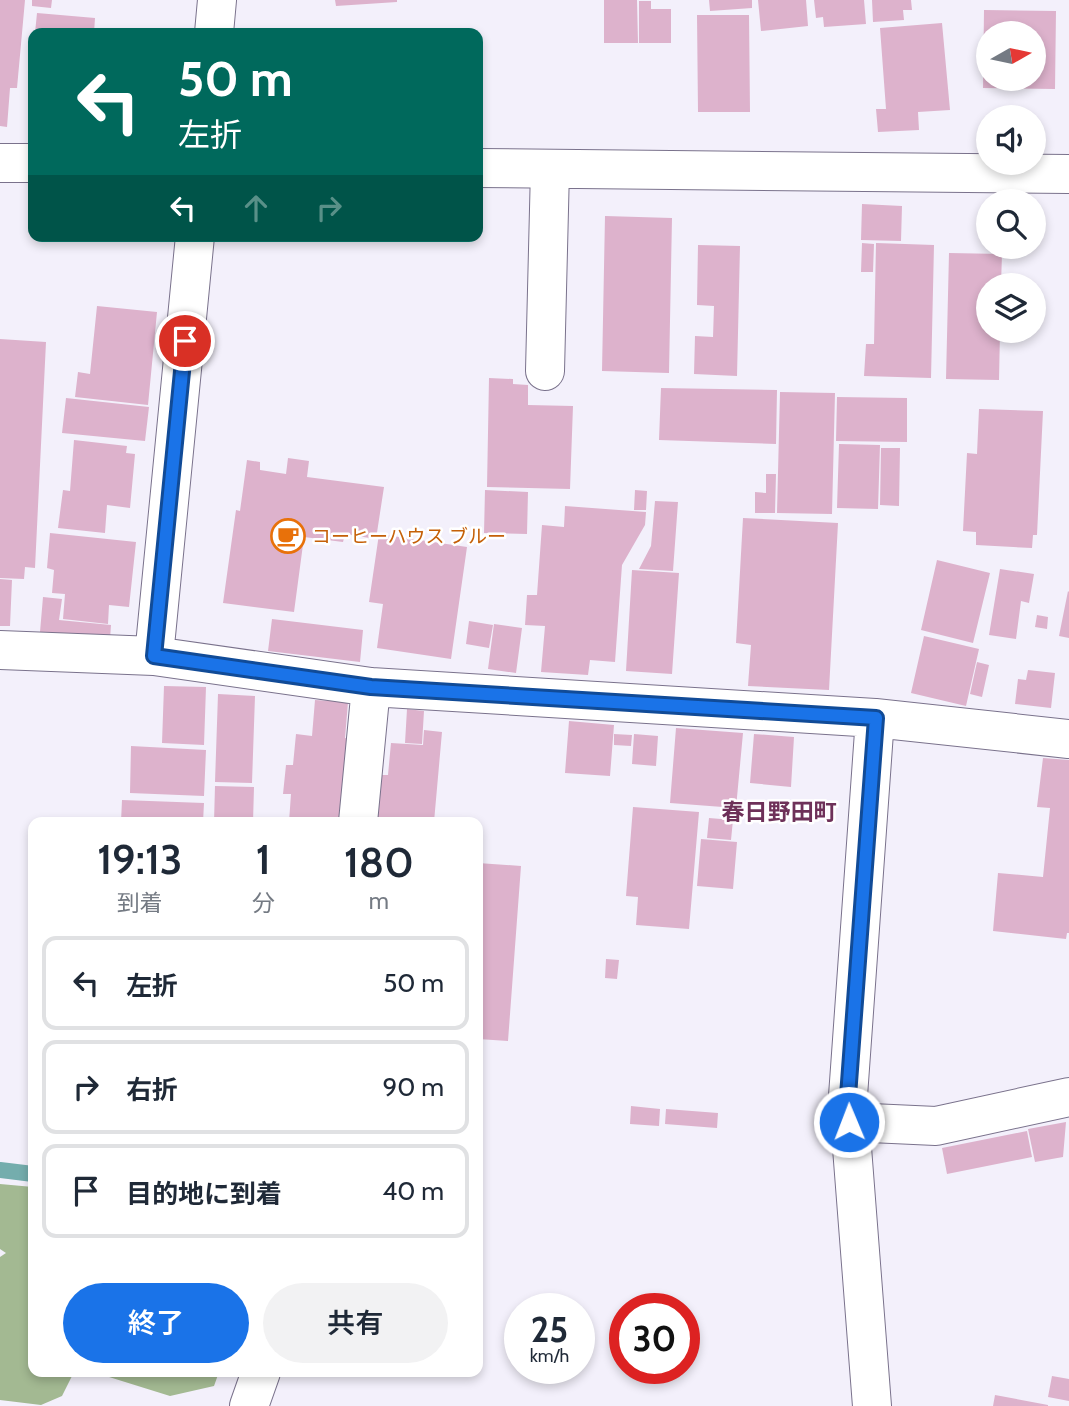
<!DOCTYPE html>
<html lang="ja">
<meta charset="utf-8">
<style>
body{margin:0;font-family:Cabin,"Noto Sans JP",sans-serif;background:#f2f2f3;color:#1f2937;height:100vh;display:flex;flex-direction:column;font-size:26px;white-space:nowrap}
*{box-sizing:border-box;margin:0}
p{font-size:23px;color:#747a83}
.icon{flex:none;width:38px;height:38px;fill:none;stroke:currentColor;stroke-width:2;stroke-linecap:round;stroke-linejoin:round}
.map{position:relative;flex:1;overflow:hidden}
.panel{position:absolute;left:28px;top:817px;width:455px;height:560px;display:flex;flex-direction:column;background:#fff;border-radius:14px;box-shadow:0 4px 10px #0003}
.panel>*{flex:none}
.banner{position:absolute;left:28px;top:28px;width:455px;height:214px;border-radius:14px;box-shadow:0 4px 10px #0003;background:#00695c;color:#fff;overflow:hidden}
.needle{width:46px;rotate:81deg}
.buttons{position:absolute;left:976px;top:21px;display:grid;gap:14px}
.buttons a{display:grid;place-items:center;width:70px;height:70px;border-radius:50%;background:#fff;box-shadow:0 4px 10px #0003;font-size:35px}
.speed{position:absolute;left:504px;top:1293px;display:flex;gap:14px;font-size:35px;font-weight:700;text-align:center}
.speed>*{display:grid;place-content:center;width:91px;height:91px;border-radius:50%;background:#fff;box-shadow:0 4px 10px #0003;line-height:1}
.speed small{font-size:18px;font-weight:400}
.speed .limit{border:10px solid #d22;background:#fff;color:#111}
.pin{position:absolute;display:grid;place-items:center;width:60px;height:60px;color:#fff;margin:-30px;border:4px solid #fff;border-radius:50%;box-shadow:0 2px 7px #0007}
.me{position:absolute;width:77px;margin:-38px;rotate:359deg;stroke-linejoin:round;filter:drop-shadow(0 0 5px #0008)}
.turn{display:flex;align-items:center;gap:24px;height:147px;padding:0 35px;font-size:32px}
.turn .icon{width:91px;height:91px;stroke-width:2.5}
.turn b{display:block;font-size:49px;line-height:60px}
.lanes{display:flex;align-items:center;height:66px;padding:0 35px;background:#0003;justify-content:center;gap:35px;direction:ltr}
.lanes .off{opacity:.35}
.eta{display:flex;justify-content:space-evenly;align-items:center;height:119px;text-align:center}
.eta b{font-size:42px;font-weight:600;line-height:49px}
.primary-button{display:flex;gap:14px;margin-top:auto;padding:14px 35px}
.primary-button a{flex:1;height:80px;border-radius:42px;background:#1a73e8;color:#fff;font-size:28px;font-weight:600;line-height:80px;text-align:center}
.primary-button a+a{background:#f2f2f3;color:#1f2937}
ul{padding:0;list-style:none}
li{display:flex;align-items:center;gap:21px;height:94px;margin:0 14px 10px;padding:0 21px;border:4px solid #e0e1e3;border-radius:14px}
li div{flex:1}
li b{display:block;font-size:26px}
li em{font-style:normal}
.map>svg:first-child{display:block}
.forest{fill:#a3b992}
.lines{fill:none;stroke-linecap:round;stroke-linejoin:round}
.stream{stroke:#74adad;stroke-width:16}
.building{fill:#ddb2cc;fill-rule:evenodd}
.minor-casing{stroke:#7a728c;stroke-width:40}
.minor{stroke:#fff;stroke-width:38}
.route-casing{stroke:#114b97;stroke-width:18}
.route{stroke:#1a73e8;stroke-width:12}
.labels{text-anchor:middle;dominant-baseline:central;stroke-width:5;stroke-linejoin:round;paint-order:stroke}
.food-label{font-size:19px;fill:#c56008;stroke:#fff;text-anchor:start}
.quarter-label{font-size:23px;font-weight:bold;fill:#6e3159;stroke:#fff}
</style>
<div class="map">
<svg width="1069" height="1406" viewBox="0 0 1069 1406">
<rect width="100%" height="100%" fill="#f3f0fb"/>
<!-- forest -->
<path class="forest" d="M 0,1184 L 33,1187 L 33,1372 L 219,1372 L 214,1386 L 170,1396 L 93,1372 L 74,1372 L 62,1396 L 41,1405 L 0,1400 L 0,1257 L 6,1253 L 0,1249 Z"/>
<g class="lines">
<!-- stream -->
<path class="stream" d="M 0,1170 L 33,1174"/>
</g>
<!-- building -->
<path class="building" d="M 0,0 L 25,0 L 17,88 L 10,88 L 7,127 L 0,126 Z
M 32,0 L 52,0 L 51,8 L 32,6 Z
M 335,0 L 397,0 L 397,2 L 336,6 Z
M 604,0 L 637,0 L 638,43 L 604,43 Z
M 709,0 L 752,0 L 752,8 L 710,11 Z
M 758,0 L 806,0 L 808,26 L 761,31 Z
M 814,0 L 864,0 L 866,24 L 824,27 L 823,17 L 816,18 Z
M 872,0 L 911,0 L 912,10 L 903,10 L 904,20 L 873,22 Z
M 639,1 L 651,1 L 651,9 L 671,9 L 671,43 L 639,43 Z
M 984,10 L 1056,11 L 1055,89 L 983,88 ZM 989,33 L 1034,33 L 1034,79 L 989,79 Z
M 37,13 L 95,18 L 94,33 L 35,33 Z
M 697,15 L 749,15 L 750,112 L 698,112 Z
M 942,23 L 950,110 L 918,112 L 919,130 L 878,132 L 876,109 L 886,109 L 880,28 Z
M 862,204 L 902,206 L 901,241 L 861,240 Z
M 605,216 L 672,218 L 669,373 L 602,371 Z
M 862,243 L 874,244 L 873,272 L 861,272 Z
M 876,243 L 934,245 L 931,378 L 864,376 L 866,344 L 874,344 Z
M 698,245 L 740,246 L 737,376 L 694,374 L 695,336 L 713,337 L 714,306 L 697,305 Z
M 949,253 L 1002,254 L 1001,285 L 989,285 L 989,331 L 1000,331 L 999,380 L 946,379 Z
M 97,306 L 157,312 L 148,405 L 75,397 L 78,372 L 90,374 Z
M 0,339 L 46,342 L 35,568 L 25,567 L 24,579 L 0,578 Z
M 489,378 L 513,379 L 513,384 L 528,385 L 528,405 L 573,406 L 570,489 L 487,487 Z
M 661,388 L 777,390 L 776,444 L 659,440 Z
M 780,392 L 835,393 L 832,514 L 777,513 Z
M 837,397 L 907,398 L 907,442 L 836,441 Z
M 66,398 L 149,407 L 145,441 L 62,433 Z
M 979,409 L 1043,411 L 1037,535 L 1033,535 L 1032,548 L 976,545 L 976,532 L 963,531 L 967,453 L 977,454 Z
M 74,440 L 127,446 L 126,453 L 135,454 L 130,508 L 107,505 L 105,533 L 58,528 L 63,490 L 70,491 Z
M 839,444 L 880,445 L 878,509 L 837,508 Z
M 881,448 L 900,448 L 899,506 L 880,505 Z
M 288,458 L 309,461 L 307,477 L 384,487 L 376,539 L 345,534 L 343,542 L 304,537 L 294,612 L 223,603 L 236,510 L 240,511 L 247,460 L 260,462 L 260,470 L 286,474 Z
M 766,474 L 776,474 L 775,513 L 755,513 L 755,492 L 766,493 Z
M 485,490 L 528,492 L 527,534 L 484,533 Z
M 635,490 L 647,491 L 646,510 L 634,510 Z
M 655,501 L 678,502 L 673,571 L 639,569 L 651,546 Z
M 565,506 L 646,512 L 645,525 L 622,565 L 615,662 L 590,660 L 588,675 L 541,672 L 545,626 L 525,625 L 527,595 L 537,595 L 542,525 L 564,527 Z
M 743,518 L 838,523 L 829,690 L 748,686 L 751,645 L 736,643 Z
M 50,533 L 136,542 L 129,607 L 109,605 L 108,624 L 63,619 L 65,594 L 52,593 L 54,570 L 47,568 Z
M 379,534 L 467,547 L 451,659 L 377,648 L 383,604 L 369,602 Z
M 937,560 L 990,573 L 973,643 L 921,630 Z
M 1000,569 L 1034,574 L 1029,603 L 1021,601 L 1016,639 L 989,635 Z
M 632,570 L 679,573 L 672,674 L 626,671 Z
M 0,579 L 12,580 L 10,626 L 0,626 Z
M 1068,591 L 1069,592 L 1069,638 L 1059,636 Z
M 43,597 L 62,599 L 59,620 L 111,625 L 110,639 L 40,632 Z
M 1037,615 L 1048,617 L 1047,629 L 1035,627 Z
M 272,619 L 363,630 L 360,662 L 268,651 Z
M 469,621 L 493,625 L 489,648 L 466,644 Z
M 494,624 L 522,628 L 516,673 L 488,669 Z
M 924,636 L 979,649 L 966,706 L 911,693 Z
M 977,662 L 989,665 L 982,697 L 970,694 Z
M 1028,670 L 1055,673 L 1051,708 L 1015,704 L 1018,679 L 1026,680 Z
M 164,686 L 206,687 L 204,745 L 162,743 Z
M 218,694 L 255,696 L 252,783 L 215,782 Z
M 315,700 L 348,702 L 345,738 L 350,739 L 343,822 L 289,822 L 291,794 L 283,794 L 286,765 L 293,765 L 296,734 L 312,736 Z
M 407,709 L 424,711 L 422,744 L 405,743 Z
M 569,721 L 614,725 L 610,776 L 565,773 Z
M 676,728 L 743,733 L 736,808 L 670,803 Z
M 424,730 L 442,732 L 434,822 L 376,818 L 380,775 L 388,775 L 391,743 L 423,745 Z
M 614,734 L 632,735 L 631,746 L 614,745 Z
M 634,734 L 658,736 L 656,766 L 632,764 Z
M 754,734 L 794,737 L 791,787 L 750,783 Z
M 131,746 L 206,750 L 204,796 L 130,793 Z
M 1043,758 L 1069,760 L 1069,933 L 1067,933 L 1066,939 L 993,931 L 998,873 L 1043,877 L 1050,808 L 1037,807 Z
M 215,786 L 254,787 L 253,822 L 214,822 Z
M 122,800 L 204,803 L 203,822 L 121,822 Z
M 633,807 L 699,812 L 689,929 L 636,925 L 638,897 L 626,896 Z
M 709,818 L 733,820 L 731,840 L 707,838 Z
M 701,839 L 737,842 L 733,889 L 697,886 Z
M 478,863 L 521,866 L 508,1041 L 478,1039 Z
M 606,959 L 619,960 L 617,979 L 605,978 Z
M 631,1106 L 660,1109 L 659,1126 L 630,1124 Z
M 666,1109 L 718,1113 L 717,1128 L 665,1124 Z
M 1066,1122 L 1063,1157 L 1035,1162 L 1028,1129 Z
M 1027,1131 L 1032,1157 L 947,1174 L 942,1148 Z
M 1052,1376 L 1069,1379 L 1069,1401 L 1048,1397 Z
M 995,1395 L 1048,1405 L 1048,1406 L 993,1406 Z"/>
<g class="lines">
<!-- minor casing -->
<g class="minor-casing">
<path id="minor" d="M 214,33 L 217,0
M 0,163 L 33,163
M 478,168 L 1069,174
M 545,371 L 550,169
M 0,650 L 154,656 L 371,687 L 875,718 L 1069,739
M 154,656 L 195,236
M 358,822 L 371,687
M 849,1122 L 936,1126 L 1069,1097
M 249,1406 L 261,1372
M 872,1406 L 848,1096 L 875,718"/>
</g>
<!-- minor -->
<use href="#minor" class="minor"/>
</g>
<g class="lines">
<!-- route casing -->
<g class="route-casing">
<path id="route" d="M 185,341 L 154,656 L 371,687 L 876,718 L 848,1096 L 849,1122"/>
</g>
<!-- route -->
<use href="#route" class="route"/>
</g>
<!-- icons -->
<defs>
<g id="cafe-ring" transform="scale(1.75)"><circle r="9.5" fill="#fff" stroke="#e8710a" stroke-width="1.5"/><path d="M-5.5-4.5H6V0H3Q3 3.5 0 3.5H-2.5Q-5.5 3.5-5.5 0ZM3-3.2v2h1.7v-2ZM-6 4.5H4V6H-6Z" fill="#e8710a"/></g>
</defs>
<g fill-rule="evenodd">
<use href="#cafe-ring" x="288" y="536"/>
</g>
<g class="labels">
<!-- food labels -->
<g class="food-label">
<text x="312" y="536">コーヒーハウス ブルー</text>
</g>
<!-- quarter labels -->
<g class="quarter-label">
<text x="779" y="812">春日野田町</text>
</g>
</g>
</svg>
<div class="buttons">
<a><svg class="needle" viewBox="-14 -14 28 28"><path d="M0-13l5 13h-10z" fill="#e53935"/><path d="M0 13l5-13h-10z" fill="#747a83"/></svg></a>
<a><svg class="icon" aria-label="sound" viewBox="0 0 24 24"><path d="M4 9h4l5-4v14l-5-4H4zM17 9q2 3 0 6"/></svg></a>
<a><svg class="icon" aria-label="search" viewBox="0 0 24 24"><circle cx="10" cy="10" r="6"/><path d="M15 15l6 6"/></svg></a>
<a><svg class="icon" aria-label="layers" viewBox="0 0 24 24"><path d="M12 4l9 5-9 5-9-5zM3 14l9 5 9-5"/></svg></a>
</div>
<div class="speed"><div>25<small>km/h</small></div><div class="limit">30</div></div>
<div class="pin" style="left:185px;top:341px;background:#d93025"><svg class="icon" aria-label="arrive" viewBox="0 0 24 24"><path d="M6 21V4h12l-3 4 3 4H6"/></svg></div>
<svg class="me" style="left:849px;top:1122px" viewBox="-20 -20 40 40"><circle r="17" fill="#1a73e8" stroke="#fff" stroke-width="3"/><path d="M0-11L8 9 0 5-8 9z" fill="#fff"/></svg>
<div class="banner">
<div class="turn"><svg class="icon" aria-label="left" viewBox="0 0 24 24"><path d="M17 20v-9H6M10 6l-5 5 5 5"/></svg><div><b>50 m</b>左折</div></div>
<div class="lanes"><svg class="icon" aria-label="left" viewBox="0 0 24 24"><path d="M17 20v-9H6M10 6l-5 5 5 5"/></svg><svg class="icon off" aria-label="ahead" viewBox="0 0 24 24"><path d="M12 20V5M6 11l6-6 6 6"/></svg><svg class="icon off" aria-label="right" viewBox="0 0 24 24"><path d="M7 20v-9h11M14 6l5 5-5 5"/></svg></div>
</div>
<section class="panel">
<div class="eta">
<div><b>19:13</b><p>到着</p></div>
<div><b>1</b><p>分</p></div>
<div><b>180</b><p>m</p></div>
</div>
<ul>
<li><svg class="icon" aria-label="left" viewBox="0 0 24 24"><path d="M17 20v-9H6M10 6l-5 5 5 5"/></svg><div><b>左折</b></div><em>50 m</em></li>
<li><svg class="icon" aria-label="right" viewBox="0 0 24 24"><path d="M7 20v-9h11M14 6l5 5-5 5"/></svg><div><b>右折</b></div><em>90 m</em></li>
<li><svg class="icon" aria-label="arrive" viewBox="0 0 24 24"><path d="M6 21V4h12l-3 4 3 4H6"/></svg><div><b>目的地に到着</b></div><em>40 m</em></li>
</ul>
<div class="primary-button"><a>終了</a><a>共有</a></div>
</section>
</div>
